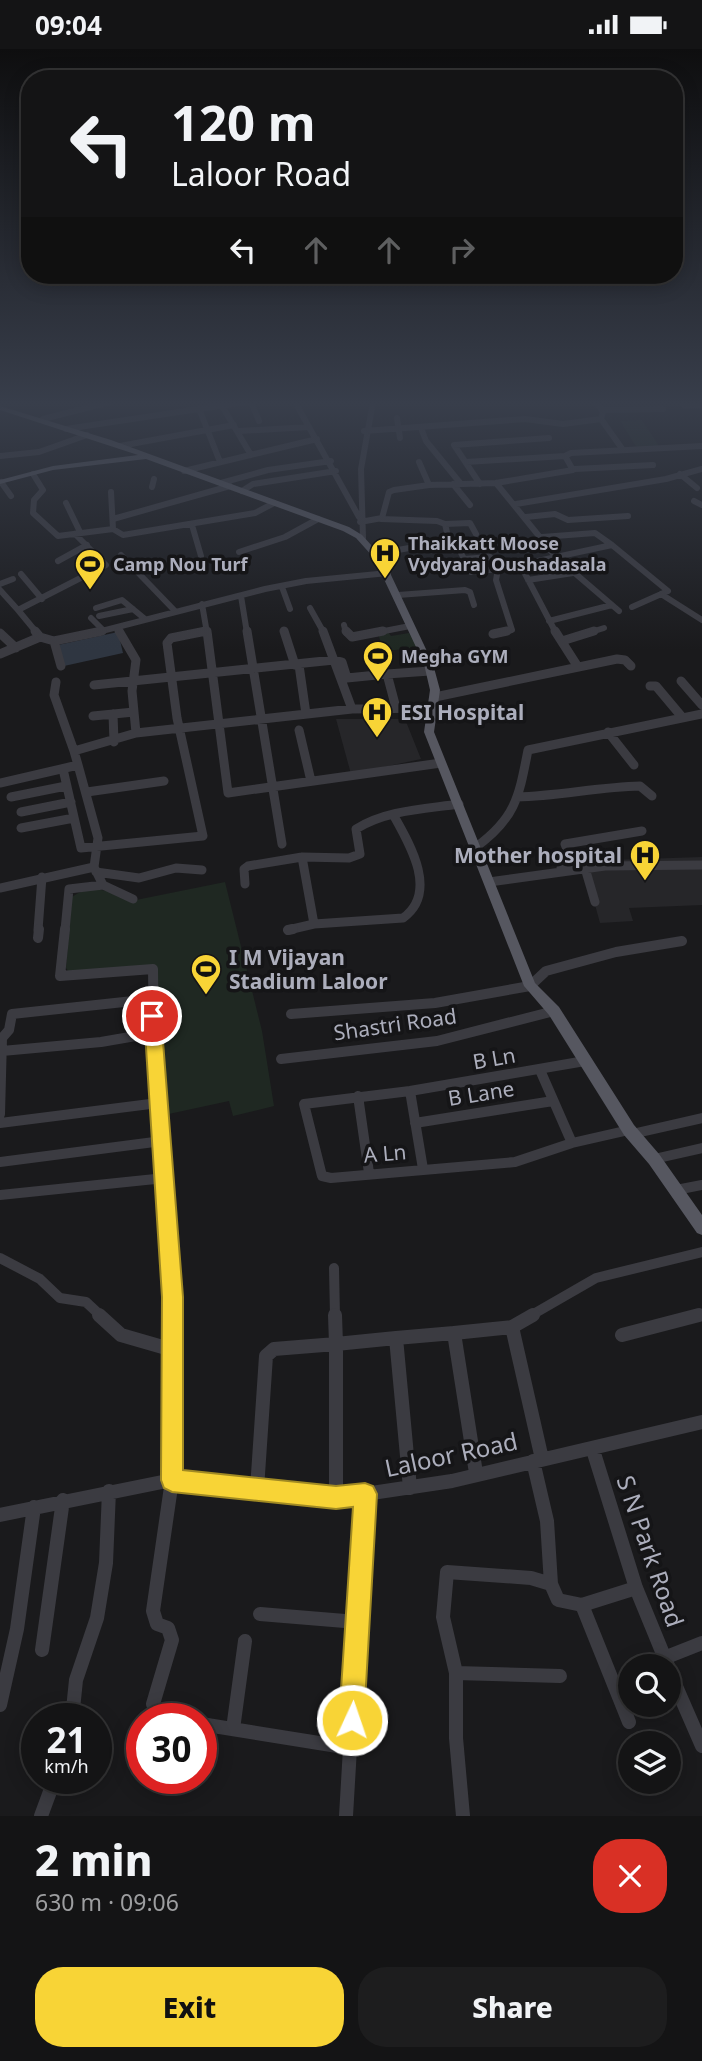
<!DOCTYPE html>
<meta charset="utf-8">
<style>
body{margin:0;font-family:"Noto Sans",sans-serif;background:#1d1d1e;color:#f1f3f6;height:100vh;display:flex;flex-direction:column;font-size:26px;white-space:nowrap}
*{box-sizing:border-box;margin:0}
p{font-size:23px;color:#9d9ea0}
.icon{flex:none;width:38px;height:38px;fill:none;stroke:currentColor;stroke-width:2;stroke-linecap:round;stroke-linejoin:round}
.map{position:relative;height:1767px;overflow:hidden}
.details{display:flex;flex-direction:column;background:#141415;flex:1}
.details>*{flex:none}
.hud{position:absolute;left:21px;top:21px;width:662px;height:214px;border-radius:28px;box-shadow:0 4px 18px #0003,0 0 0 2px #333334;background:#141415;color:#f1f3f6;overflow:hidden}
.fabs{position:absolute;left:618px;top:1605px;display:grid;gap:14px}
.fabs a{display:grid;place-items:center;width:63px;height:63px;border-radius:50%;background:#141415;box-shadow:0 4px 18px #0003,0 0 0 2px #333334;font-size:35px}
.speed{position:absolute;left:21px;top:1654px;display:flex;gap:14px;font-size:35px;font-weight:700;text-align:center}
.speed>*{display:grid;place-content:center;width:91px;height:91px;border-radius:50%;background:#141415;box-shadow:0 4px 18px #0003,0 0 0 2px #333334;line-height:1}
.speed small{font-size:18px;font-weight:400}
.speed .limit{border:10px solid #d22;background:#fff;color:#111}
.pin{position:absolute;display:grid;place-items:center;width:60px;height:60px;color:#fff;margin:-30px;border:4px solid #fff;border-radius:50%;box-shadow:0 2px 7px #0007}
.me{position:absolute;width:77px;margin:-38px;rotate:3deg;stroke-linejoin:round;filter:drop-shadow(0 0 5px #0008)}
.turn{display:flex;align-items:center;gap:24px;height:147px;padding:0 35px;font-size:32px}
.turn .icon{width:91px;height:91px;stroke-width:2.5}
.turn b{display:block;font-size:49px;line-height:60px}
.lanes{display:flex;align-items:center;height:66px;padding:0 35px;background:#0003;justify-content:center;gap:35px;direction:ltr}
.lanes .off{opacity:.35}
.round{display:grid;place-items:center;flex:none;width:74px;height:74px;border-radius:28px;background:#1d1d1e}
.headline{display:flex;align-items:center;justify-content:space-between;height:119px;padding:0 35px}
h1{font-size:42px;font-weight:800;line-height:52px}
.cta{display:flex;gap:14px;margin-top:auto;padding:14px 35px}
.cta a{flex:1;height:80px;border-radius:28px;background:#f8d436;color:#111;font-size:28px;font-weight:800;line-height:80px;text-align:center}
.cta a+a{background:#1d1d1e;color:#f1f3f6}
.status{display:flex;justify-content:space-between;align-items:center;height:49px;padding:0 35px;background:#141415;direction:ltr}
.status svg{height:19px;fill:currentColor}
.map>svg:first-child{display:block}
.built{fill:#262629}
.green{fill:#1f2822}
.water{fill:#2f3641}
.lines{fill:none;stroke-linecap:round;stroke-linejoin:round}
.minor-far3{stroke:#3b3b41;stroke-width:6}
.minor-far2{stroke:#3b3b41;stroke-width:9}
.minor-far1{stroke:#3b3b41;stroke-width:10}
.minor{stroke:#3b3b41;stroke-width:14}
.major{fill:#565760;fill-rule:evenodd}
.route{fill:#f8d436;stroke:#a18a23;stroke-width:2}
.labels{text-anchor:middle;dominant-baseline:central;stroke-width:7;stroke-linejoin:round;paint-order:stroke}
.far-poi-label{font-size:18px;font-weight:bold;fill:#acaebc;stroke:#151517;text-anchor:start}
.poi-label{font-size:21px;font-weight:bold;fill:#acaebc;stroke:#151517;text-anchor:start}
.street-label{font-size:21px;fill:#acaebc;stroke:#151517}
.near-street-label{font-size:24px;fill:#acaebc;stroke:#151517}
</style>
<div class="status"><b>09:04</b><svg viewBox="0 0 49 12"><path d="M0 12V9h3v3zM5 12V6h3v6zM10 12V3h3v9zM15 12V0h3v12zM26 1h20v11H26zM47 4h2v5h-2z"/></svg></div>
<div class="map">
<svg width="702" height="1767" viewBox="0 0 702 1767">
<rect width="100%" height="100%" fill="#1a1a1c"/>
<!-- built -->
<path class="built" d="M 336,670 L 405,670 L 421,710 L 351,725 Z
M 702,808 L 702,856 L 629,859 L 633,872 L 600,874 L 583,812 Z"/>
<!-- green -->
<path class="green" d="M 642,371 L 659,397 L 637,399 L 620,372 Z
M 388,583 L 391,587 L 409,584 L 419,599 L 383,602 L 378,584 Z
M 225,833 L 262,982 L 274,1057 L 233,1067 L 229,1052 L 164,1066 L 156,972 L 157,917 L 69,923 L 66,919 L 72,848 C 91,834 113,842 131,852 Z"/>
<!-- water -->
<path class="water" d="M 118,583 L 123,604 L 64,617 L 58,596 Z"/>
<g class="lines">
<!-- minor-far3 -->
<path class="minor-far3" d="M 251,353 L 259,372
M 295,353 L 359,468
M 681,353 L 685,357 L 702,356
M 222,357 L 251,406
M 603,361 L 663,360
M 200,362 L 220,413
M 397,369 L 400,389
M 43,370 L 110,353
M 601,370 L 623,401
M 421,379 L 426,392 L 461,435
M 66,380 L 245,353
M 239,382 L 309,378
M 364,382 L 525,370 L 563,375 L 601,370 L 603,363 L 596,353
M 120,397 L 234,376
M 0,407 L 39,403 L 87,386
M 419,413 L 429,436
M 466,413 L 565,407
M 575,420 L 653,416
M 184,422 L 317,390
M 33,425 L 43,441 L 34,451 L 33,464 L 58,487 L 113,480
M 680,425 L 697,439
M 1,433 L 11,447
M 221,434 L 268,421 L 331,412
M 496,434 L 556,508 L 619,562
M 453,435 L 470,456
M 480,435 L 454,396 L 549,389
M 152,438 L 154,430
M 242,442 L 253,435 L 336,422
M 111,443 L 113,480 L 123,486 L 255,464 L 274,454
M 694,452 L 702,456
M 66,454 L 80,483
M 516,455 L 666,430 L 702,420
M 526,468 L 555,465 L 568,471 L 628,467
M 113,470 L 230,437
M 381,470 L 437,472 L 445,475 L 449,492
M 360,473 L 382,469 L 389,443 L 394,441 L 429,436 L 496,434 L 573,421 L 565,407 L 571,404 L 702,397
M 445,475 L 470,474 L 476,485
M 192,476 L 201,507
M 542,488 L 595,484 L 612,496
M 363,489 L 361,420 L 373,353
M 457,496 L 477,491
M 239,503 L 285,488 L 318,470
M 375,505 L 449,492 L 457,496 L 464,510 L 490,508 L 500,520 L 612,496 L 668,542 L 632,558
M 121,506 L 175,562
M 58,512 L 87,496
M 466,516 L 471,523 L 498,520 L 496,531 L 512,581 L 499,584
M 521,517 L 556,584
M 21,525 L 42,550
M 528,531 L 573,524
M 0,535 L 13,530
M 282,538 L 290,560
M 0,541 L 18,561
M 661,545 L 702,571
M 398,546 L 465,541 L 470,543 L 474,556
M 241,547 L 247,584
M 202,555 L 207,584
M 96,559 L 122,551 L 145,570
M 310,559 L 324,584
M 99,567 L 133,560
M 91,569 L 104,582
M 549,572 L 612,556
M 344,576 L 346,584
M 117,579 L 120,584
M 37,584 L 18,561 L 106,516 L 75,485
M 94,584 L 265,540 L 306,532 L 388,524
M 197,584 L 206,582
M 374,584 L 410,577
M 588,584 L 604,579"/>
<!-- minor-far2 -->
<path class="minor-far2" d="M 35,582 L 40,588
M 119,582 L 136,611 L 132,642 L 136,684
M 207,582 L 228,744 L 441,714
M 247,582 L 282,795
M 284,582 L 295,616
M 323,582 L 352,660
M 346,582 L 352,588 L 383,582
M 555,582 L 578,618
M 0,584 L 16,599
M 493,585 L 507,582
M 54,592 L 61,617
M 562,592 L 594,582
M 0,605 L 40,588 L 54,592 L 102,582
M 299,616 L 306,665
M 681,632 L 702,656
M 56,633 L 54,646 L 74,702
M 94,636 L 334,611 L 342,613 L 347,629 L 387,625
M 650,637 L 656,637 L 682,668
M 435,648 L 617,610 L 625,611 L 631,617
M 396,659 L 387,625 L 430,622
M 113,665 L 114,693
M 93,667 L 134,663
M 299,681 L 311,732
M 608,683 L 634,716
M 63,720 L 81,799 L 203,787 L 177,669 L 167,594 L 171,589 L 206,582
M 0,734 L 78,716 L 74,702 L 136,684 L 352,660 L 433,659
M 87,743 L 164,732
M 11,748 L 66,737
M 517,748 C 559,747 598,738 640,737 L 652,747
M 21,763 L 71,753
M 394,767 C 411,797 438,844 403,869 L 314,875 L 302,808 L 349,809 L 360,805 L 356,780 C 386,761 425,760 459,755
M 21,779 L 74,769
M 476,798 C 516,769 519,747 528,701 L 702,665
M 561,819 L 573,815 L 565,795 L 642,782
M 585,819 L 595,853
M 96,823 L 139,829 L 176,819 L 202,821
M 489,833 L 605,817 L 702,816
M 245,835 L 244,820 L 248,817 L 302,808
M 103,836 L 133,850
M 0,839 L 94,818
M 38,881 L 42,828
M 65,881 L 69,840 L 103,836 L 94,818 L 98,789 L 78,716
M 288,881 L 314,875"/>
<!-- minor-far1 -->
<path class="minor-far1" d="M 65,880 L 60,927 L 153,920 L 154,1002 L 173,1267
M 288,881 L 293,880
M 38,889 L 39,880
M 291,965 L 435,954 L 530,937 L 546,922 L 616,903 L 682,892
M 2,1002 L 101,993 L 153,984
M 281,1010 L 437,992 L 554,962
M 585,1012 L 410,1042 L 304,1055 L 322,1127 L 331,1129 L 515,1113 L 572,1094 L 629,1081
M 540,1021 L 572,1094
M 410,1042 L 423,1120
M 358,1047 L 369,1124
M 0,1065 L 2,989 L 9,981 L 12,965 L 152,950
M 0,1074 L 158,1054
M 415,1074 L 553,1052
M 632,1085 L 702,1069
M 654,1110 L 702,1099
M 0,1113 L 162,1092
M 676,1141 L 702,1136
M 0,1146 L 165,1129
M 0,1209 L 40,1230 L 60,1249 L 86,1253 L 101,1267
M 334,1219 L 335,1267
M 530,1267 L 596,1229 L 702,1203
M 693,1267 L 702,1265"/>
<!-- minor -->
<path class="minor" d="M 99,1266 L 121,1286 L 173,1301
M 173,1266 L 172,1431 L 153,1562 L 157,1575 L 168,1579 L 172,1591 L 153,1655 L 159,1664 L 175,1670
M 335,1266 L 336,1295 L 396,1289
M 512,1278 L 533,1266
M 622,1286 L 699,1266
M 593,1401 L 636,1539 L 668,1617
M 533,1412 L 547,1472 L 551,1535 L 558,1551 L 582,1556 L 636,1539
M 476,1424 L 454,1284 L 512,1278 L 542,1410
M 410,1439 L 396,1289 L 454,1284
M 257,1440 L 266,1307 L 274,1300 L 336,1295 L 336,1448
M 0,1466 L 172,1431 L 336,1448 L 365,1445 L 452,1432 L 702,1373
M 582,1556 L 629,1673
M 260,1565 L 357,1573
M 42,1601 L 63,1451
M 664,1609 L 702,1594
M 668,1619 L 702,1697
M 456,1624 L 560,1627
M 0,1656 L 17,1580 L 34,1458
M 72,1670 L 76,1631 L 97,1569 L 106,1514 L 109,1442
M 201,1675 L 350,1699
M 233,1680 L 245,1592
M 41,1767 L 55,1729
M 346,1767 L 365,1445
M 463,1767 L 456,1689 L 456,1624 L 443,1568 L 447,1523 L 531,1529 L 551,1535"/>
<!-- major -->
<path class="major" d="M 0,357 L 111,391 L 349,478 L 362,486 L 383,509 L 433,615 L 440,641 L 434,683 L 535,934 L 559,958 L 634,1076 L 659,1105 L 702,1166 L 702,1186 L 697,1184 L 649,1115 L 624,1086 L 549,966 L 524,937 L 424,683 L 430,641 L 424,615 L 374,509 L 356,489 L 343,482 L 146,410 L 53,421 L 0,435 L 0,431 L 53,417 L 138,406 L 0,361 Z"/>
</g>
<!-- sky -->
<linearGradient id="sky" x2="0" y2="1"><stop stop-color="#0e0e0f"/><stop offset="0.59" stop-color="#383e4b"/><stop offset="1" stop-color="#383e4b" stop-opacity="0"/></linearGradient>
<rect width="702" height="601" fill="url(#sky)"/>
<!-- route -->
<path class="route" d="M 152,960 L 161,967 L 183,1248 L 183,1421 L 336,1437 L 365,1434 L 373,1437 L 377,1445 L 364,1671 L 361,1680 L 352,1684 L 343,1680 L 339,1671 L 353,1458 L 336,1460 L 172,1443 L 164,1439 L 161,1431 L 162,1248 L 144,967 Z"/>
<!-- icons -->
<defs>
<g id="hospital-pin" transform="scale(1.575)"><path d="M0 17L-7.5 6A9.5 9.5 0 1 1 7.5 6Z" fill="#f8d436" stroke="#151517"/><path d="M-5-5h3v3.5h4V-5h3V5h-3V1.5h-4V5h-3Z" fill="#111"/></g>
<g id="stadium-pin" transform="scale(1.575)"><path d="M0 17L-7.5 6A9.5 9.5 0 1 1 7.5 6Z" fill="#f8d436" stroke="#151517"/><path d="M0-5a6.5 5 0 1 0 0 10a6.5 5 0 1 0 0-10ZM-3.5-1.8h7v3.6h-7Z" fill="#111"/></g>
</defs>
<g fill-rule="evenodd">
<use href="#hospital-pin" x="385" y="504"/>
<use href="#stadium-pin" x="90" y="515"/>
<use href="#stadium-pin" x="378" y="607"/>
<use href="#hospital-pin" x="377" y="663"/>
<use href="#hospital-pin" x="645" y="806"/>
<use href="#stadium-pin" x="206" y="920"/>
</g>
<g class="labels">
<!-- far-poi labels -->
<g class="far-poi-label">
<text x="408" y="494">Thaikkatt Moose<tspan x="408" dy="21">Vydyaraj Oushadasala</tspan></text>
<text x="113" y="515">Camp Nou Turf</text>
<text x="401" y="607">Megha GYM</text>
</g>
<!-- poi labels -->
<g class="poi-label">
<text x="400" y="663">ESI Hospital</text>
<text x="622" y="806" text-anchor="end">Mother hospital</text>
<text x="229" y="908">I M Vijayan<tspan x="229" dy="24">Stadium Laloor</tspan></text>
</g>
<!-- street labels -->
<g class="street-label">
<text transform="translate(395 975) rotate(-8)">Shastri Road</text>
<text transform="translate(494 1009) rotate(-10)">B Ln</text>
<text transform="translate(481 1044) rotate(-9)">B Lane</text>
<text transform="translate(385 1104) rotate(-5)">A Ln</text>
</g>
<!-- near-street labels -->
<g class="near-street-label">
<text transform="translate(451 1405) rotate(-12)">Laloor Road</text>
<text transform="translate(651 1502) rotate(71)">S N Park Road</text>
</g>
</g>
</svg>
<div class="fabs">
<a><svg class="icon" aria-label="search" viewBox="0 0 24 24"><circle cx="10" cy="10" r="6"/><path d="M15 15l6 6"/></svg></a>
<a><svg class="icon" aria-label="layers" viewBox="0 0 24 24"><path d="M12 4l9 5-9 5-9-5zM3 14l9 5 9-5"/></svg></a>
</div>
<div class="speed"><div>21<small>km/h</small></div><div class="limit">30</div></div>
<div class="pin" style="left:152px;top:967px;background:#d93025"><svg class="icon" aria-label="arrive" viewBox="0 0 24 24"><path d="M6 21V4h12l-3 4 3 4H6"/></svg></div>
<svg class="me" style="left:352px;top:1671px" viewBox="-20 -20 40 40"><circle r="17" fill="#f8d436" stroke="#fff" stroke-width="3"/><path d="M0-11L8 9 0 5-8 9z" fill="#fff"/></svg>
<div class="hud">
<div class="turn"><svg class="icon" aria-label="left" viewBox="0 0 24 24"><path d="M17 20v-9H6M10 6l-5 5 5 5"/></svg><div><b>120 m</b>Laloor Road</div></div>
<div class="lanes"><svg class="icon" aria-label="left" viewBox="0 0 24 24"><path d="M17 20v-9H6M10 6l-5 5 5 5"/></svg><svg class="icon off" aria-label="ahead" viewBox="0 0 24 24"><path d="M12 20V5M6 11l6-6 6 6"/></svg><svg class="icon off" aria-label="ahead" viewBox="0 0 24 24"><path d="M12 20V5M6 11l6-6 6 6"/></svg><svg class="icon off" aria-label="right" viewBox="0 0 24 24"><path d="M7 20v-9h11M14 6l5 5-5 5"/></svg></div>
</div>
</div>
<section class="details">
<div class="headline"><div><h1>2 min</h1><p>630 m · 09:06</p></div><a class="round" style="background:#d93025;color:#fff"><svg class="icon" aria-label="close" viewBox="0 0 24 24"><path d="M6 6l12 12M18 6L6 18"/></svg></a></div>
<div class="cta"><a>Exit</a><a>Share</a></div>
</section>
